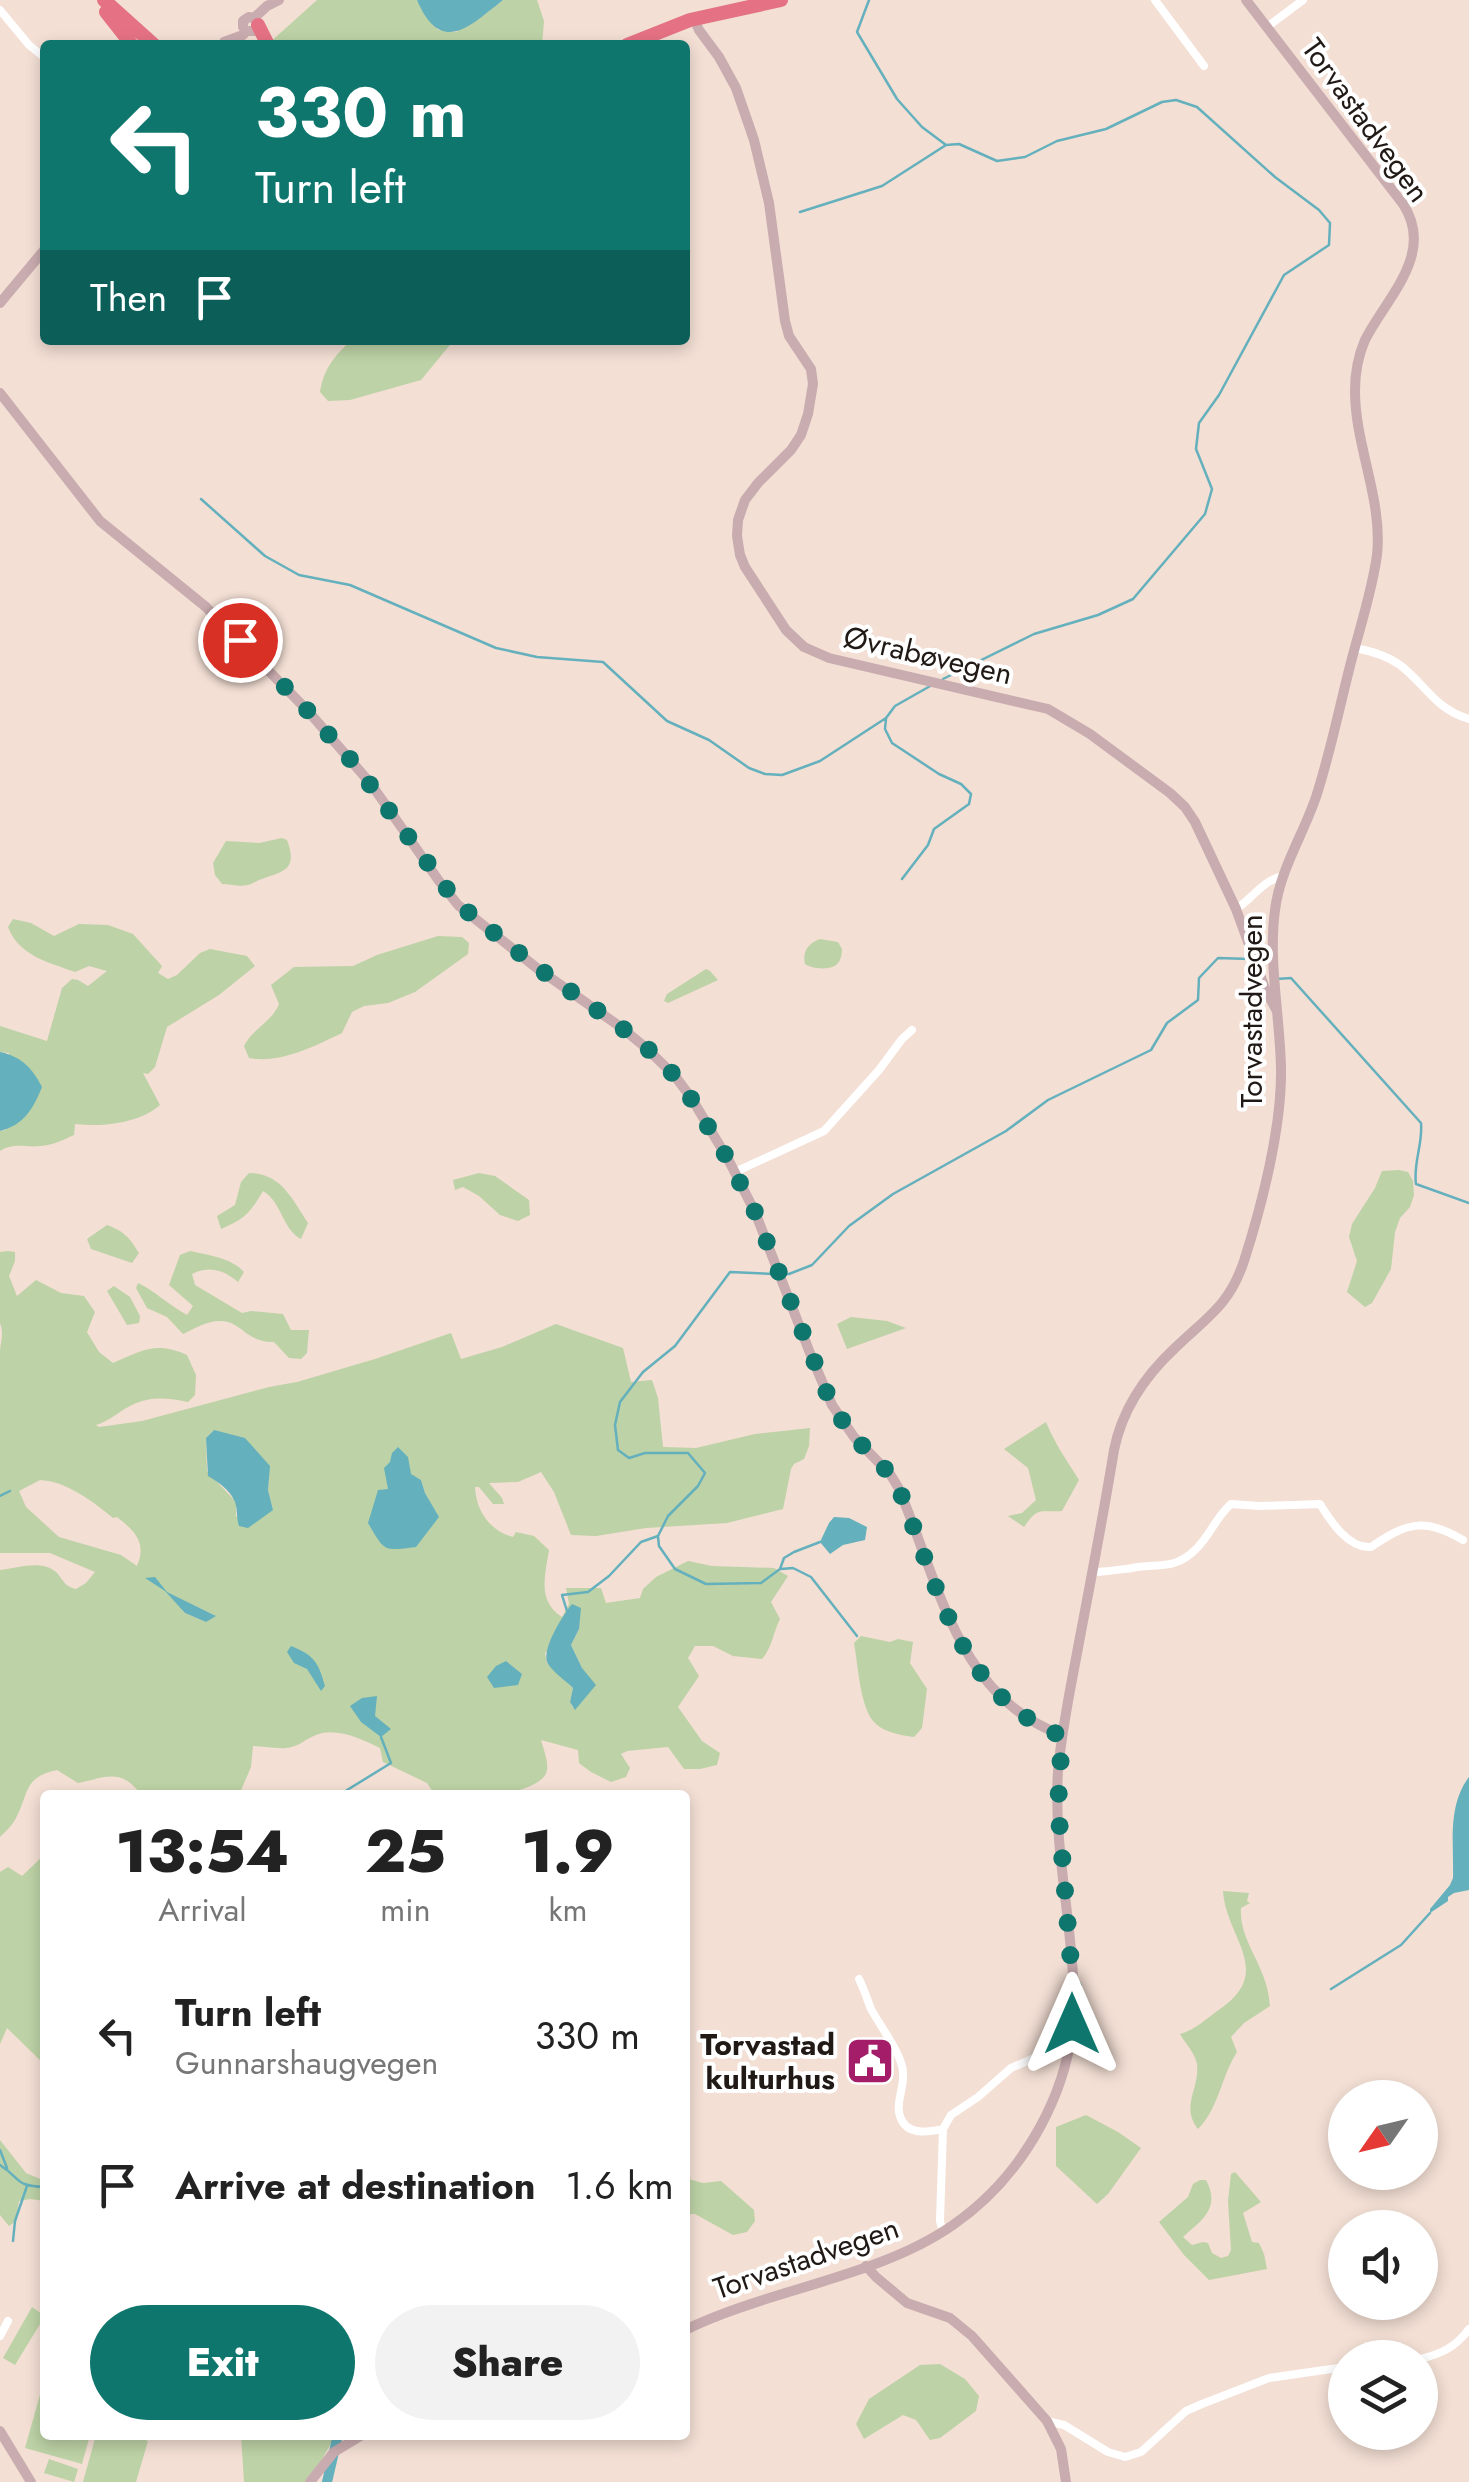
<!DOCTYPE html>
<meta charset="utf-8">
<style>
body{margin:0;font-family:Jost,sans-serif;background:#f2f2f2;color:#222;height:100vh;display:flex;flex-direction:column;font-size:38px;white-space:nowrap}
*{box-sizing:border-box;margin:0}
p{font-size:32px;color:#767676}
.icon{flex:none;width:55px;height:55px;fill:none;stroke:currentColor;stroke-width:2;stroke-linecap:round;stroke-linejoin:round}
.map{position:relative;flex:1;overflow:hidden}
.sheet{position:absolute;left:40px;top:1790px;width:650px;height:650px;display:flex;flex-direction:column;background:#fff;border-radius:10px;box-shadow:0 5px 15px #0003}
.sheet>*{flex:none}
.hud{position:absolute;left:40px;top:40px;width:650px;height:305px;border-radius:10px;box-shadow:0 5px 15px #0003;background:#0f766e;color:#fff;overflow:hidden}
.needle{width:65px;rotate:236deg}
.buttons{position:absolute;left:1328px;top:2080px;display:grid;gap:20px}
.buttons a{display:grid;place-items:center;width:110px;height:110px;border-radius:50%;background:#fff;box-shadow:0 5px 15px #0003;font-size:50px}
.pin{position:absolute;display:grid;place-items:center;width:85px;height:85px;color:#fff;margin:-42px;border:5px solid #fff;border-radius:50%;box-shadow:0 2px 10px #0007}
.me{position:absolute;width:110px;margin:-55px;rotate:0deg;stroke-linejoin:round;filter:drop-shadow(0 0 8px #0008)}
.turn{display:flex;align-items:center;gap:35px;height:210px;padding:0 50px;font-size:45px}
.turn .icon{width:130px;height:130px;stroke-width:2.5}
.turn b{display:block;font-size:70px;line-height:85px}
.then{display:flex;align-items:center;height:95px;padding:0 50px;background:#0003;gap:20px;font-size:38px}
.eta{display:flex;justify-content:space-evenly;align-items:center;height:170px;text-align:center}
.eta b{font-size:60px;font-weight:800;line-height:70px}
.button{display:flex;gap:20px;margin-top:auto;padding:20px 50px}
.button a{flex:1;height:115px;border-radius:60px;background:#0f766e;color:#fff;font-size:40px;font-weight:800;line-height:115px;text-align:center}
.button a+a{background:#f2f2f2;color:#222}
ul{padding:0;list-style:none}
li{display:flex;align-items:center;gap:30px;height:150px;padding:0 50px}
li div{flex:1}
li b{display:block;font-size:38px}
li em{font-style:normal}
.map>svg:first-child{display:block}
.green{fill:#bdd2a6;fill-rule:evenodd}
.water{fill:#64b0bd}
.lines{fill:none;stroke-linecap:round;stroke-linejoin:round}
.stream{stroke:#64b0bd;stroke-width:2.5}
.river{stroke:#64b0bd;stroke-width:10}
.street{stroke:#fff;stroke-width:8}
.secondary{stroke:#c9acaf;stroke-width:10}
.highway{stroke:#e57284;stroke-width:14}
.route{stroke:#0f766e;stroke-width:18;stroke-dasharray:0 32.4}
.labels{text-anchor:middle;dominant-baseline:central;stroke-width:8;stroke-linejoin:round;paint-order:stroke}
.street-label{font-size:30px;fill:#201915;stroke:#fff}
.poi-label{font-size:30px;font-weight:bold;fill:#201915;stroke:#fff;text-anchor:end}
</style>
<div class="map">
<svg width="1469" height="2482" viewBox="0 0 1469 2482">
<rect width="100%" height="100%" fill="#f3dfd4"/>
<!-- green -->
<path class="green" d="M 317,0 L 417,0 L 438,30 L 456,32 L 484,15 L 503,0 L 537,0 L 544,21 L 542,45 L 267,45 Z
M 352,340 L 454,340 L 421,380 L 350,400 L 328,401 L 320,392 C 324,368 335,355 352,340 Z
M 282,838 L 287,840 C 298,870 284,871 262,879 C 257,880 252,885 247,885 C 239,887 230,884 222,884 L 215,875 L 213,863 L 226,841 L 259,843 Z
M 13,919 L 31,923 L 54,936 L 79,924 L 108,925 L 133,934 L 162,966 L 158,973 L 168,979 L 177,975 L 200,953 L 210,949 L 247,956 L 255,966 L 219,995 L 167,1027 L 155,1067 L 148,1074 L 143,1073 L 160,1105 C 138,1124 102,1127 75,1124 L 74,1135 C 63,1140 53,1145 41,1146 C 25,1148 15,1142 0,1151 L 0,1131 L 6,1130 L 9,1053 L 0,1052 L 0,1026 L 47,1041 L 62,988 L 72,979 L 78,980 L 88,986 L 107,971 L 89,966 L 75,972 C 48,962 19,956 8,927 Z
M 438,936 L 462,937 L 469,943 L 468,954 L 415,992 L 388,1003 L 364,1006 L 352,1012 L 342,1033 C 315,1046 280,1064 249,1058 L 244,1046 C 252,1029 272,1022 279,1004 L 271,985 L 294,967 L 353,966 L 377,955 Z
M 820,939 L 838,942 L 842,949 C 842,953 841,960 838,963 C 832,971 812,969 805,964 C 802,951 809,943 820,939 Z
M 706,969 L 710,971 L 718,980 L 668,1003 L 664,1001 L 667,994 Z
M 1399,1170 L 1408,1172 L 1413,1181 L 1414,1195 L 1410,1207 L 1400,1218 L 1395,1232 L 1391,1269 L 1372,1303 L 1365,1307 L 1347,1292 L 1357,1261 L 1349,1237 L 1352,1224 L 1375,1188 L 1382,1171 Z
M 249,1173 C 282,1174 291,1198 308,1223 L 301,1239 C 282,1229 282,1202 263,1191 C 250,1213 245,1219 221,1229 L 217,1216 L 235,1205 L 241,1182 Z
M 479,1173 L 495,1176 L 529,1200 L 530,1215 L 518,1221 L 500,1215 L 479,1196 L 463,1187 L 455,1190 L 453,1180 Z
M 107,1225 C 125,1232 129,1237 139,1253 L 132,1263 L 91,1249 L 87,1239 Z
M 8,1251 L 15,1252 L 15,1261 L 9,1276 L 17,1296 L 36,1280 L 61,1293 L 84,1296 L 95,1312 L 87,1332 L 99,1352 L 113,1363 C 142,1350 157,1341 187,1355 L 196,1375 L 195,1395 L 188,1402 C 168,1398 151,1396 132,1405 C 119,1411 110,1421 96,1425 L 99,1427 L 142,1421 L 269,1387 L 297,1382 L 375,1359 L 451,1333 L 461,1359 L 502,1347 L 556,1324 L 623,1348 L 631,1382 L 652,1380 L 658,1398 L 663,1447 L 696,1448 L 755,1434 L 810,1428 L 809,1446 L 804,1459 L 794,1464 L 791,1469 L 783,1509 L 727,1523 L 646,1528 L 596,1536 L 571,1535 L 554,1492 L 541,1472 L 518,1482 L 489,1483 L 502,1498 L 504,1504 L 493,1504 L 479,1487 L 475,1487 C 476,1511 490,1531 513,1537 L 516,1532 L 534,1536 L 549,1550 C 545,1575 537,1601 562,1617 L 569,1604 L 566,1588 L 601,1588 L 606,1603 L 640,1598 L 643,1589 L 656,1577 L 688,1561 L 712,1566 L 774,1568 L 788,1576 L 771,1602 L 780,1619 C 773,1633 772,1648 762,1659 L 733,1656 L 713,1646 L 695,1646 L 688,1658 L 699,1676 L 678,1707 L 702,1741 L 720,1753 L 717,1765 L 700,1769 L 684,1769 L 668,1747 L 627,1751 L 621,1754 L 630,1768 L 626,1777 L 611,1782 L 591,1772 L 579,1763 L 578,1750 L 541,1740 C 550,1770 554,1778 520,1790 L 519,1795 L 452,1795 L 447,1792 L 447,1795 L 435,1795 L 427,1783 L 383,1762 L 380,1748 C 361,1739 337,1727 316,1735 C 305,1739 299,1747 286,1748 C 276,1749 264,1746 253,1746 L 251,1767 L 239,1795 L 178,1795 L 179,1790 L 170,1795 L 141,1795 C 122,1767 104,1778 78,1783 L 57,1770 C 23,1777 29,1794 16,1818 C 12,1826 6,1831 0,1837 L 0,1570 C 18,1568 43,1559 57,1573 C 65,1582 64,1586 76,1589 L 86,1583 L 95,1572 L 50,1553 L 0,1553 L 0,1371 C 0,1366 0,1358 0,1351 C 1,1340 4,1334 0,1323 L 0,1252 ZM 214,1430 L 269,1466 L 268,1490 L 273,1510 L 236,1517 L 236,1502 L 207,1471 L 206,1438 ZM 40,1480 C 66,1481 94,1502 113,1518 L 117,1517 C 135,1531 147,1543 137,1566 L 121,1555 L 59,1537 L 26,1507 L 19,1491 ZM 421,1480 L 425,1493 L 438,1517 L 388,1489 ZM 168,1593 L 214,1615 L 206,1622 L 185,1613 ZM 579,1629 L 571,1645 L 582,1668 L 574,1709 L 570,1702 L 573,1688 L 547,1663 L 545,1653 Z
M 190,1251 C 208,1255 232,1258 244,1272 L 238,1282 C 224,1270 209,1265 192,1274 L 195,1285 L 242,1313 L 251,1311 L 283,1314 L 291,1330 L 309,1330 L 307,1353 L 301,1359 L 289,1358 L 274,1342 C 247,1343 242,1322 222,1321 C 208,1320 195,1328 183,1334 L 167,1317 L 147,1308 L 136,1288 L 138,1283 C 155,1291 170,1306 187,1315 L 193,1306 L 169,1285 L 180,1255 Z
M 114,1286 L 130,1297 L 140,1316 L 139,1323 L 127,1325 L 107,1291 Z
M 851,1317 L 887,1321 L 906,1328 L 847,1349 L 837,1324 Z
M 1046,1422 C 1054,1442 1067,1461 1079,1480 L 1062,1511 C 1040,1513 1039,1505 1024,1527 L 1008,1516 L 1022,1513 L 1036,1500 L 1028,1468 L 1004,1449 Z
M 861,1636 L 890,1642 L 898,1639 L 913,1642 L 910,1663 L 927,1689 L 922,1728 L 914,1737 C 901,1735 885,1733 875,1723 C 860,1709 858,1664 854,1643 Z
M 45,1854 L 45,2065 L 7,2028 L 0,2044 L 0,1872 L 8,1867 L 22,1876 Z
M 1223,1891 L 1249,1893 L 1247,1901 L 1250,1903 L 1241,1908 C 1239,1934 1257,1956 1265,1981 C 1268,1989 1269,1998 1270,2006 L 1244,2023 L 1231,2037 L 1237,2052 C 1221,2077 1219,2108 1198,2129 C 1180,2106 1200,2089 1197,2064 C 1195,2053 1185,2043 1180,2034 C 1195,2030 1207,2018 1220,2009 C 1275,1971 1226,1938 1223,1891 Z
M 1086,2115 L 1118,2132 L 1141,2148 L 1108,2194 L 1097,2204 L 1056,2166 L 1056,2127 Z
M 0,2140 L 26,2173 L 45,2181 L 45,2201 L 30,2199 L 19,2201 L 16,2221 L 9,2226 L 0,2215 Z
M 1235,2172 L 1261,2202 L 1243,2213 L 1252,2242 L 1259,2243 L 1264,2254 L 1267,2269 L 1209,2280 L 1184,2255 L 1159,2222 L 1188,2197 L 1193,2184 L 1200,2180 L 1206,2180 C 1221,2208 1202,2220 1183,2237 L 1192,2245 L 1203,2242 L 1208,2243 L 1212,2253 L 1221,2258 L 1228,2256 L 1231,2250 L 1228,2201 L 1231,2174 Z
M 685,2178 L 703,2183 L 721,2181 L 754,2210 L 755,2221 L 747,2232 L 733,2235 L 695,2214 L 685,2214 Z
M 32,2307 L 45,2316 L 15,2365 L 3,2358 Z
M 940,2364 L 965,2379 L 979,2396 L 976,2411 L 940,2438 L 930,2440 L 916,2420 L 903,2415 L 864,2439 L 856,2424 L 869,2399 L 920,2365 Z
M 45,2377 L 45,2435 L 90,2435 L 82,2464 L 25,2448 Z
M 96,2435 L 129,2435 L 148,2441 L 136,2482 L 83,2482 Z
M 241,2435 L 336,2435 L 309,2482 L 244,2482 Z
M 49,2459 L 78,2469 L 74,2482 L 44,2473 Z"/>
<!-- water -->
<path class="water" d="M 417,0 L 503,0 C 469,27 441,56 417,0 Z
M 0,1052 C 21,1056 33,1069 42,1087 C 33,1109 24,1125 0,1131 Z
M 214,1430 L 245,1438 L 270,1466 L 268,1490 L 273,1510 L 248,1528 L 239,1526 C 236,1517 238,1507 234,1500 C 229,1489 218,1482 208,1476 L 206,1438 Z
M 398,1447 L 408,1457 L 411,1474 L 421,1480 L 425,1493 L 439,1517 L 416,1547 C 383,1551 385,1552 368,1523 L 378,1490 L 388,1489 L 384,1468 L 390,1462 L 392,1453 Z
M 834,1517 L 849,1518 L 867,1527 L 865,1540 L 843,1545 L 830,1554 L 820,1542 L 829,1523 Z
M 155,1577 L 167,1592 L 216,1616 L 206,1622 L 185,1613 L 165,1591 L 145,1578 Z
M 572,1604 L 581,1608 L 579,1629 L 571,1645 L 582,1668 L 596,1685 L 575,1710 L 570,1702 L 573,1688 C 566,1681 554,1673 548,1664 C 540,1651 563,1615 572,1604 Z
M 291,1646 C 315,1656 318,1662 325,1686 L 321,1691 L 307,1669 L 294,1663 L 287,1652 Z
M 506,1661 L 522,1674 L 518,1685 L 494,1688 L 487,1677 L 496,1666 Z
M 377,1696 L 375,1716 L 391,1729 L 381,1737 L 361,1722 L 350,1706 L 362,1698 Z
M 1469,1777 L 1469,1890 L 1454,1893 L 1448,1897 L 1448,1901 L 1430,1913 L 1430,1909 L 1450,1885 L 1453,1878 C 1454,1844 1447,1806 1469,1777 Z"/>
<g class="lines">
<!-- stream -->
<path class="stream" d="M 869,0 L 857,32 L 897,99 L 922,127 L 946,145 L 959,144 L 997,161 L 1025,157 L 1057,141 L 1106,129 L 1162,102 L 1176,100 L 1197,107 L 1275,177 L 1319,210 L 1330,223 L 1329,245 L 1284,275 L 1219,395 L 1199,423 L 1196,449 L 1212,489 L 1205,514 L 1133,599 L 1098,615 L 1034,634 L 943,679
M 800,212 L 882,186 L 946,145
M 201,499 L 265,556 L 299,575 L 350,585 L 496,648 L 537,657 L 603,662 L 667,721 L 709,740 L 749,768 L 765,774 L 782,775 L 820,761 L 886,718 L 895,706 L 932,685
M 886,719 L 885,729 L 892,743 L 939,774 L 961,784 L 971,794 L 969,804 L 934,829 L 928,845 L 902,879
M 1276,979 L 1291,978 L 1421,1123 C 1423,1144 1413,1163 1416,1184 L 1469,1203
M 783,1274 L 789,1274 L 812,1265 L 849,1226 L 893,1194 L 1006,1131 L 1048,1100 L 1151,1050 L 1167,1023 L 1198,1000 L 1199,978 L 1218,958 L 1250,959
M 0,1496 L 10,1491
M 658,1537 L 659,1546 L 675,1569 L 706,1584 L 761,1583 L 780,1569 L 784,1558 L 794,1552 L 820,1542
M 781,1569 L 793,1568 L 811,1577 L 857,1636
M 567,1611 L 562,1595 L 588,1592 L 609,1576 L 641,1542 L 658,1536 L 668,1516 L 698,1486 L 705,1473 L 688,1453 L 645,1453 L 629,1458 L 618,1450 L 615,1425 L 620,1402 L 643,1372 L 675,1346 L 730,1272 L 775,1274
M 339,1795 L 391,1763 L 381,1737
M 1331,1989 L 1401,1945 L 1430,1913
M 0,2150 L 7,2168
M 0,2165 C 22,2179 14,2186 45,2187
M 13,2241 L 15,2221 L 27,2186"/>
<!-- river -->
<path class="river" d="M 327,2482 L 338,2435"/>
<!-- street -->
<path class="street" d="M 1155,0 L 1204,66
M 0,10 L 29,45 L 45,58
M 1267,27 L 1303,0
M 1355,648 C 1371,651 1386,655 1400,665 C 1426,685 1435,709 1469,719
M 1236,909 C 1252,899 1263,880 1283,876
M 735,1172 L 824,1131 L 879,1070 L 902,1039 L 912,1030
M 1093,1572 C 1107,1572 1118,1570 1132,1568 C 1158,1563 1175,1571 1197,1548 C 1211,1534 1216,1517 1231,1504 L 1259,1506 L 1320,1504 C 1331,1522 1349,1549 1371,1547 C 1406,1523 1424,1517 1463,1540
M 859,1979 C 864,1989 867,1999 871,2009 C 880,2026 902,2054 903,2072 C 905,2090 891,2109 905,2125 C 914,2135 932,2131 943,2129
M 943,2232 L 940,2221 L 943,2129 L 951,2115 L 978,2097 L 1011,2068 L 1055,2049 L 1067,2053
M 0,2336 L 8,2321
M 1420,2359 C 1441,2354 1456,2347 1469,2329
M 1047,2421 L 1064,2425 L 1108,2452 L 1125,2457 L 1141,2452 L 1186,2411 L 1202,2404 L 1269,2378 L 1345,2367"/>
<!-- secondary -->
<path class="secondary" d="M 254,18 L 267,6 L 279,0
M 694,19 L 699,30 L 719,57 L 736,88 L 754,140 L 769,203 L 785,321 L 789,336 L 811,369 L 813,384 L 808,414 L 801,435 L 791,450 L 758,483 L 745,500 L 738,520 L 737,536 L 740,555 L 745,567 L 786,630 L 804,647 L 829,658 L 1048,709 L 1090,734 L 1170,793 L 1185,807 L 1195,822 L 1236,909 L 1266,991 L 1277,1011
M 224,42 L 243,35 L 246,31 L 255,31 L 258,25 L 254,18 L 249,17 L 243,21 L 243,27 L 246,31
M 0,303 L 45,249
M 0,393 L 100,521 L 206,607 L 308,711 L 371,784 L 439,881 L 458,905 L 538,969 L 622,1028 L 645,1047 L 675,1076 L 692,1099 L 729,1161 L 755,1212 L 810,1353 L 832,1405 L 854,1437 L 890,1474 L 898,1487 C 938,1578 956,1697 1062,1735
M 866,2266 L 876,2277 L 907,2303 L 950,2318 L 972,2336 L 1047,2421 L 1061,2449 L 1066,2482
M 685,2330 C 768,2289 877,2278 953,2225 C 1025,2175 1074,2087 1074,1999 C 1073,1923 1053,1848 1058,1771 C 1062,1726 1072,1681 1080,1637 C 1092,1574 1104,1512 1114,1450 C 1122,1410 1146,1375 1175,1348 C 1207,1317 1229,1306 1244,1261 C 1262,1205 1282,1127 1281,1068 C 1280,1016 1268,962 1275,910 C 1280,870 1303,835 1316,797 C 1330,754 1339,709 1350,666 C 1359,630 1372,592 1377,555 C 1383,500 1355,446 1355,391 C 1355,374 1358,356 1365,340 C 1386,298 1436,254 1403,204 L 1246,0
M 0,2431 L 31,2482
M 484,2435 L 490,2435
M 310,2482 L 334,2452 L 362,2435"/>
<!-- highway -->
<path class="highway" d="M 104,0 L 154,45
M 106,12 L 132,45
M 258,25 L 268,45
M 627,45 L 690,20 L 781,0"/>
</g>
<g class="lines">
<!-- route -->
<path class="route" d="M 240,640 L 308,711 L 357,767 L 458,904 L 538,968 L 622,1028 L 645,1046 L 675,1076 L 692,1100 L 729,1161 L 755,1212 L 832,1406 L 854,1437 L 890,1474 L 898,1487 C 937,1580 956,1694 1062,1736 L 1058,1806 L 1073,1988 L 1072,2024"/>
</g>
<!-- icons -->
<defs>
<g id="civic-square" transform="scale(2.5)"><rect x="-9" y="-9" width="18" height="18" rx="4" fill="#a31d68" stroke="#fff"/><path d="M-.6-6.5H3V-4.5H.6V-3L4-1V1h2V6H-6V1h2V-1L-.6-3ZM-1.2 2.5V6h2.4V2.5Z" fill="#fff"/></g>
</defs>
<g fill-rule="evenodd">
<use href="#civic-square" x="870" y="2061"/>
</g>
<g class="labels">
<!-- street labels -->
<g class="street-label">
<text transform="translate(1366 120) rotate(54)">Torvastadvegen</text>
<text transform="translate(928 655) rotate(13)">Øvrabøvegen</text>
<text transform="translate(1251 1011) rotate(-90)">Torvastadvegen</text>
<text transform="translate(806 2258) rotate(-19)">Torvastadvegen</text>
</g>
<!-- poi labels -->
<g class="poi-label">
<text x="835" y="2044">Torvastad<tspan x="835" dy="34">kulturhus</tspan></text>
</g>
</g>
</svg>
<div class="buttons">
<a><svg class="needle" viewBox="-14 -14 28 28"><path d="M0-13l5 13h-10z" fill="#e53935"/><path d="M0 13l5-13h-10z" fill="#767676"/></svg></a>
<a><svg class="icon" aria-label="sound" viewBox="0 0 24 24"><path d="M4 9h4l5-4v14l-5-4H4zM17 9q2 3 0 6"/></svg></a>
<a><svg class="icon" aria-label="layers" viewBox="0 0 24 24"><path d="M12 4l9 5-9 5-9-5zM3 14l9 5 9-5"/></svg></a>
</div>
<div class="pin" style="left:240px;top:640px;background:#d93025"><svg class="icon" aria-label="arrive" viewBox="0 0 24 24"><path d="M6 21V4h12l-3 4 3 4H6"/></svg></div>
<svg class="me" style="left:1072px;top:2024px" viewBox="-20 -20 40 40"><path d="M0-17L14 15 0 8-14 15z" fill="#0f766e" stroke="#fff" stroke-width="4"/></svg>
<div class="hud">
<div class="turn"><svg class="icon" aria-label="left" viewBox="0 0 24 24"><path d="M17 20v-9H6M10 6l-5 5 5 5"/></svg><div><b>330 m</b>Turn left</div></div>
<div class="then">Then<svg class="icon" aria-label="arrive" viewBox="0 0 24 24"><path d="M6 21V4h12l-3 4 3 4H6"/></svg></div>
</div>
<section class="sheet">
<div class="eta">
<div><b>13:54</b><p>Arrival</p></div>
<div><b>25</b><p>min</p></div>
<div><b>1.9</b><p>km</p></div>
</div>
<ul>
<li><svg class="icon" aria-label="left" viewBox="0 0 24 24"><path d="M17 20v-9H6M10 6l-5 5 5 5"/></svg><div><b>Turn left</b><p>Gunnarshaugvegen</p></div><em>330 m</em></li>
<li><svg class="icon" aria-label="arrive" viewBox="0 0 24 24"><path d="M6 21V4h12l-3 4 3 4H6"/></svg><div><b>Arrive at destination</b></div><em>1.6 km</em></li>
</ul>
<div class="button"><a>Exit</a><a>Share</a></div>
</section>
</div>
